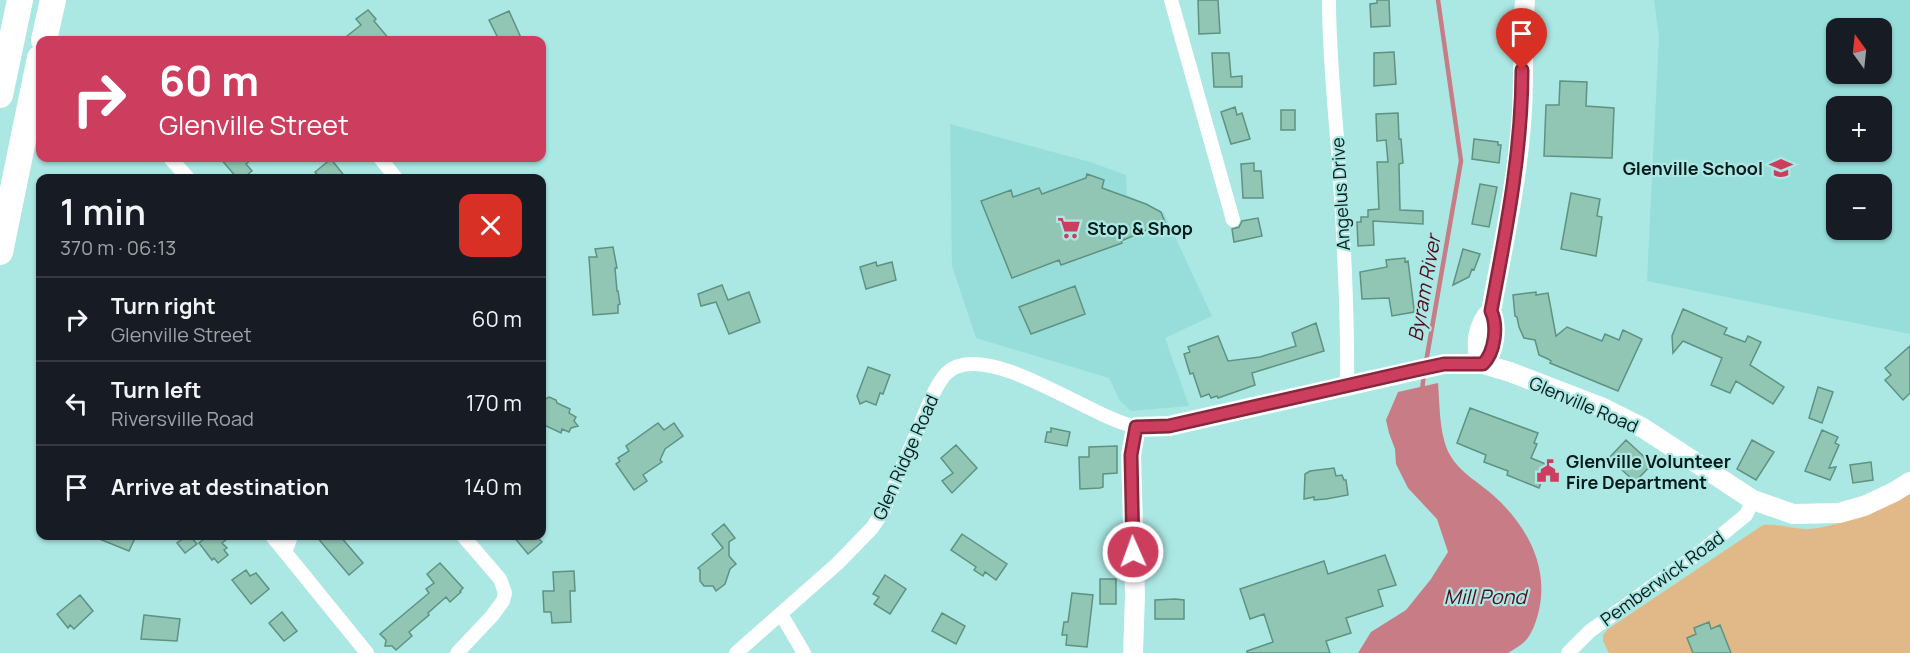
<!DOCTYPE html>
<meta charset="utf-8">
<style>
body{margin:0;font-family:Manrope,sans-serif;background:#242831;color:#f1f3f6;height:100vh;display:flex;flex-direction:column;font-size:22px;white-space:nowrap}
*{box-sizing:border-box;margin:0}
p{font-size:20px;color:#9ea1a6}
.icon{flex:none;width:33px;height:33px;fill:none;stroke:currentColor;stroke-width:2;stroke-linecap:round;stroke-linejoin:round}
.map{position:relative;flex:1;overflow:hidden}
.drawer{position:absolute;left:36px;top:174px;width:510px;height:366px;display:flex;flex-direction:column;background:#171b24;border-radius:12px;box-shadow:0 2px 4px #0004}
.drawer>*{flex:none}
.banner{position:absolute;left:36px;top:36px;width:510px;height:126px;border-radius:12px;box-shadow:0 2px 4px #0004;background:#cc3d5e;color:#fff;overflow:hidden}
.needle{width:39px;rotate:345deg}
.fabs{position:absolute;left:1826px;top:18px;display:grid;gap:12px}
.fabs a{display:grid;place-items:center;width:66px;height:66px;border-radius:12px;background:#171b24;box-shadow:0 2px 4px #0004;font-size:30px}
.pin{position:absolute;display:grid;place-items:center;width:51px;height:51px;color:#fff;margin:-62px -26px;border-radius:50% 50% 50% 0;rotate:-45deg;box-shadow:0 0 6px #0007}
.pin .icon{rotate:45deg}
.me{position:absolute;width:66px;margin:-33px;rotate:358deg;stroke-linejoin:round;filter:drop-shadow(0 0 4px #0008)}
.turn{display:flex;align-items:center;gap:21px;height:126px;padding:0 24px;font-size:27px}
.turn .icon{width:78px;height:78px;stroke-width:2.5}
.turn b{display:block;font-size:42px;line-height:51px}
.round{display:grid;place-items:center;flex:none;width:63px;height:63px;border-radius:12px;background:#242831}
.headline{display:flex;align-items:center;justify-content:space-between;height:102px;padding:0 24px}
h1{font-size:36px;font-weight:600;line-height:45px}
ul{padding:0;list-style:none}
li{display:flex;align-items:center;gap:18px;height:84px;padding:0 24px;border-top:2px solid #363941}
li div{flex:1}
li b{display:block;font-size:22px}
li em{font-style:normal}
.map>svg:first-child{display:block}
.built{fill:#97deda;fill-rule:evenodd}
.green{fill:#e1b989}
.water{fill:#c77c86}
.lines{fill:none;stroke-linecap:round;stroke-linejoin:round}
.stream{stroke:#c77c86;stroke-width:4.5}
.building{fill:#91c6b4;stroke:#5e9281;stroke-width:1.5}
.street{stroke:#fff;stroke-width:14}
.secondary{stroke:#fff;stroke-width:20}
.highway{stroke:#fff;stroke-width:26}
.route-casing{stroke:#85283d;stroke-width:15}
.route{stroke:#cc3d5e;stroke-width:10}
.labels{text-anchor:middle;dominant-baseline:central;stroke-width:4.5;stroke-linejoin:round;paint-order:stroke}
.poi-label{font-size:18px;font-weight:bold;fill:#031b1a;stroke:#abe7e3;text-anchor:start}
.street-label{font-size:18px;fill:#031b1a;stroke:#abe7e3}
.water-label{font-size:20px;font-style:italic;fill:#500c1e;stroke:#abe7e3}
</style>
<div class="map">
<svg width="1910" height="653" viewBox="0 0 1910 653">
<rect width="100%" height="100%" fill="#abe7e3"/>
<!-- built -->
<path class="built" d="M 1654,0 L 1910,0 L 1910,334 L 1647,281 L 1659,37 ZM 1836,28 L 1881,28 L 1881,74 L 1836,74 ZM 1836,106 L 1881,106 L 1881,152 L 1836,152 ZM 1836,184 L 1881,184 L 1881,230 L 1836,230 Z
M 950,124 L 1090,162 L 1126,175 L 1127,195 L 1164,213 L 1212,316 L 1165,338 L 1189,406 L 1131,411 L 1120,401 L 1109,378 L 976,338 L 952,266 Z"/>
<!-- green -->
<path class="green" d="M 1910,492 L 1910,653 L 1609,653 L 1603,641 L 1603,635 L 1608,629 L 1763,525 C 1778,523 1794,530 1809,529 C 1845,526 1878,506 1910,492 Z"/>
<!-- water -->
<path class="water" d="M 1438,383 C 1440,406 1439,435 1450,455 C 1460,473 1480,483 1494,496 C 1526,525 1549,565 1539,610 C 1537,619 1533,631 1527,639 C 1522,645 1514,649 1508,653 L 1358,653 L 1371,632 L 1406,610 L 1431,579 L 1448,552 L 1437,519 L 1408,488 L 1396,464 L 1395,449 L 1389,433 L 1386,420 L 1398,392 Z"/>
<g class="lines">
<!-- stream -->
<path class="stream" d="M 1426,362 L 1461,161 L 1438,0
M 1422,391 L 1424,373"/>
</g>
<!-- building -->
<path class="building" d="M 1198,0 L 1218,0 L 1220,33 L 1199,34 Z
M 1377,0 L 1389,0 L 1390,26 L 1371,27 L 1370,4 L 1377,3 Z
M 368,10 L 376,19 L 374,21 L 390,40 L 342,40 L 361,25 L 356,19 Z
M 509,11 L 522,40 L 499,40 L 489,20 Z
M 1394,52 L 1396,84 L 1374,86 L 1374,53 Z
M 1212,53 L 1229,53 L 1231,77 L 1242,76 L 1242,87 L 1214,87 Z
M 1560,81 L 1587,82 L 1586,106 L 1614,108 L 1612,158 L 1544,156 L 1546,105 L 1559,105 Z
M 1235,107 L 1237,115 L 1242,113 L 1250,139 L 1231,144 L 1221,112 Z
M 1281,110 L 1295,110 L 1295,130 L 1281,130 Z
M 1398,113 L 1399,139 L 1401,139 L 1403,163 L 1399,164 L 1400,210 L 1423,211 L 1423,224 L 1373,221 L 1374,245 L 1358,246 L 1357,222 L 1361,222 L 1361,217 L 1368,217 L 1368,210 L 1379,209 L 1377,162 L 1388,162 L 1386,140 L 1377,141 L 1376,114 Z
M 1474,139 L 1498,142 L 1498,145 L 1501,145 L 1499,163 L 1472,159 Z
M 220,158 L 253,158 L 246,164 L 252,171 L 243,178 L 237,178 Z
M 331,159 L 346,178 L 320,178 L 315,172 Z
M 1254,163 L 1254,171 L 1261,171 L 1263,198 L 1243,198 L 1241,164 Z
M 1087,174 L 1104,180 L 1102,188 L 1146,204 L 1161,212 L 1166,225 L 1153,230 L 1151,228 L 1121,241 L 1122,243 L 1061,265 L 1059,260 L 1012,278 L 981,201 L 1011,190 L 1013,197 L 1039,188 L 1042,194 L 1086,178 Z
M 1480,184 L 1497,187 L 1489,227 L 1472,224 Z
M 1571,193 L 1600,199 L 1597,216 L 1602,217 L 1596,256 L 1561,249 Z
M 1258,218 L 1262,236 L 1234,242 L 1232,229 L 1239,227 L 1242,221 Z
M 613,247 L 617,268 L 615,268 L 617,291 L 618,291 L 620,304 L 618,305 L 618,313 L 593,315 L 589,257 L 597,257 L 595,249 Z
M 1463,249 L 1480,254 L 1474,270 L 1472,269 L 1469,277 L 1453,285 Z
M 1405,258 L 1405,262 L 1408,261 L 1414,309 L 1414,312 L 1392,316 L 1389,298 L 1362,299 L 1360,272 L 1387,267 L 1386,260 Z
M 876,262 L 877,266 L 892,262 L 896,280 L 866,289 L 860,267 Z
M 722,285 L 728,300 L 749,292 L 760,322 L 729,334 L 716,302 L 701,306 L 698,294 Z
M 1075,286 L 1085,314 L 1031,334 L 1019,307 Z
M 1536,292 L 1536,295 L 1548,293 L 1556,336 L 1567,327 L 1602,341 L 1605,334 L 1619,340 L 1623,330 L 1642,339 L 1618,391 L 1550,363 L 1551,361 L 1548,359 L 1539,355 L 1535,340 L 1524,338 L 1519,327 L 1517,317 L 1515,316 L 1513,295 Z
M 1683,309 L 1727,328 L 1724,334 L 1745,342 L 1748,336 L 1761,342 L 1750,365 L 1784,387 L 1773,404 L 1736,381 L 1730,393 L 1711,385 L 1722,358 L 1683,341 L 1673,353 L 1672,336 Z
M 1316,323 L 1324,351 L 1252,373 L 1255,385 L 1218,398 L 1217,396 L 1211,398 L 1209,394 L 1201,397 L 1193,373 L 1190,374 L 1184,354 L 1190,352 L 1188,347 L 1218,336 L 1228,361 L 1260,357 L 1296,346 L 1292,333 Z
M 1910,346 L 1910,393 L 1903,400 L 1885,380 L 1891,375 L 1885,368 Z
M 868,367 L 890,375 L 883,394 L 880,393 L 876,405 L 866,401 L 860,404 L 857,396 Z
M 1818,387 L 1833,392 L 1822,423 L 1809,418 Z
M 549,397 L 556,400 L 557,403 L 570,409 L 569,413 L 576,417 L 574,421 L 578,426 L 571,428 L 569,432 L 562,429 L 561,433 L 542,424 L 542,401 Z
M 1470,408 L 1538,433 L 1534,443 L 1537,444 L 1531,458 L 1548,465 L 1539,488 L 1507,475 L 1508,471 L 1484,462 L 1486,455 L 1457,443 Z
M 658,423 L 664,430 L 674,423 L 683,436 L 665,449 L 660,460 L 662,462 L 643,475 L 647,481 L 634,490 L 616,464 L 620,461 L 618,458 L 629,451 L 626,446 Z
M 1051,428 L 1070,432 L 1067,446 L 1045,442 L 1047,432 L 1051,432 Z
M 1822,430 L 1838,437 L 1835,443 L 1839,445 L 1829,468 L 1836,467 L 1830,480 L 1805,471 Z
M 1626,440 L 1652,464 L 1635,482 L 1609,458 Z
M 1752,440 L 1774,452 L 1756,480 L 1737,469 Z
M 956,445 L 977,468 L 952,493 L 942,481 L 953,473 L 941,458 Z
M 1117,446 L 1117,473 L 1103,474 L 1103,487 L 1100,488 L 1080,489 L 1079,457 L 1089,457 L 1089,447 Z
M 1871,462 L 1873,480 L 1853,483 L 1850,465 Z
M 1334,468 L 1336,476 L 1342,475 L 1344,480 L 1346,480 L 1348,495 L 1326,499 L 1314,500 L 1314,497 L 1304,499 L 1305,474 L 1310,471 Z
M 724,524 L 735,538 L 729,542 L 729,556 L 736,564 L 730,569 L 725,584 L 716,591 L 713,586 L 704,586 L 700,581 L 700,570 L 698,568 L 723,548 L 712,534 Z
M 962,534 L 1007,564 L 996,580 L 985,572 L 983,576 L 974,570 L 976,567 L 951,550 Z
M 92,536 L 136,536 L 129,551 Z
M 187,536 L 190,536 L 197,544 L 185,553 L 177,543 Z
M 208,536 L 231,536 L 222,543 L 227,548 L 224,550 L 228,555 L 218,563 L 214,558 L 212,560 L 199,543 Z
M 316,536 L 340,536 L 363,563 L 349,575 Z
M 513,536 L 536,536 L 542,542 L 528,554 Z
M 1385,555 L 1396,585 L 1378,590 L 1383,606 L 1346,618 L 1351,633 L 1326,641 L 1330,653 L 1247,653 L 1247,651 L 1273,642 L 1264,614 L 1250,619 L 1240,589 L 1324,561 L 1328,574 Z
M 440,563 L 463,588 L 460,591 L 461,592 L 450,602 L 446,597 L 428,613 L 429,615 L 409,632 L 412,636 L 396,650 L 392,646 L 385,646 L 386,640 L 380,634 L 429,593 L 426,589 L 434,583 L 427,574 Z
M 246,570 L 250,576 L 256,573 L 269,589 L 251,604 L 232,580 Z
M 574,571 L 575,591 L 570,591 L 571,622 L 552,623 L 551,612 L 544,612 L 543,591 L 554,591 L 553,572 Z
M 885,575 L 906,589 L 890,614 L 874,604 L 879,597 L 873,594 Z
M 1100,579 L 1116,579 L 1116,604 L 1100,604 Z
M 1072,593 L 1093,595 L 1087,647 L 1066,645 L 1067,635 L 1062,635 L 1064,622 L 1068,622 Z
M 80,595 L 93,611 L 74,629 L 70,625 L 68,628 L 57,614 Z
M 1175,599 L 1184,600 L 1184,619 L 1155,619 L 1155,600 Z
M 282,612 L 297,631 L 284,641 L 269,623 Z
M 942,613 L 965,626 L 956,644 L 932,631 Z
M 144,615 L 180,619 L 177,641 L 141,639 Z
M 1709,622 L 1711,629 L 1720,625 L 1731,653 L 1693,653 L 1687,638 L 1696,634 L 1694,628 Z"/>
<g class="lines">
<!-- street -->
<path class="street" d="M 1171,0 L 1233,220
M 1329,0 C 1329,50 1334,100 1338,150 C 1343,229 1348,308 1347,387
M 170,158 L 188,178
M 380,158 L 396,178
M 272,536 L 367,653
M 286,550 L 291,536
M 781,614 L 804,653
M 457,653 L 492,616 L 503,601 L 505,593 L 500,579 L 463,536
M 736,653 L 837,564 L 872,528 L 884,510 L 933,394 C 939,383 944,372 956,367 C 1001,349 1090,417 1136,427
M 1568,653 L 1590,631 L 1703,550 L 1746,515 L 1753,500"/>
<!-- secondary -->
<path class="secondary" d="M 1483,364 C 1495,352 1498,327 1491,311 C 1503,245 1518,178 1522,111 C 1524,74 1522,37 1525,0
M 1483,364 C 1473,349 1478,323 1491,311
M 1133,653 L 1135,595 L 1131,455 L 1136,427 L 1169,426 L 1444,364 L 1483,364 L 1510,372 L 1601,407 L 1643,428 L 1753,500 L 1793,514 L 1839,513 L 1864,506 L 1894,492 L 1910,482"/>
<!-- highway -->
<path class="highway" d="M 44,40 L 53,0
M 0,95 L 20,0
M 0,252 L 40,58"/>
</g>
<g class="lines">
<!-- route casing -->
<g class="route-casing">
<path id="route" d="M 1133,552 L 1131,455 L 1136,427 L 1169,426 L 1416,370 L 1444,364 L 1483,364 C 1495,352 1498,326 1491,311 C 1506,231 1522,152 1522,70"/>
</g>
<!-- route -->
<use href="#route" class="route"/>
</g>
<!-- icons -->
<defs>
<g id="school-bare" transform="scale(1.8)"><path d="M0-5L7-2L0 1L-7-2ZM-4 1L0 2.5L4 1V4Q0 6-4 4Z" fill="#cc3d5e" stroke="#abe7e3" stroke-width="2.5" paint-order="stroke"/></g>
<g id="supermarket-bare" transform="scale(1.8)"><path d="M-6-5.5h2.5l.6 2H6L4.5 2H-2.5L-4.4-4H-6ZM-1.5 3.2a1.3 1.3 0 1 0 .1 0ZM3 3.2a1.3 1.3 0 1 0 .1 0Z" fill="#cc3d5e" stroke="#abe7e3" stroke-width="2.5" paint-order="stroke"/></g>
<g id="civic-bare" transform="scale(1.8)"><path d="M-.6-6.5H3V-4.5H.6V-3L4-1V1h2V6H-6V1h2V-1L-.6-3ZM-1.2 2.5V6h2.4V2.5Z" fill="#cc3d5e" stroke="#abe7e3" stroke-width="2.5" paint-order="stroke"/></g>
</defs>
<g fill-rule="evenodd">
<use href="#school-bare" x="1781" y="168"/>
<use href="#supermarket-bare" x="1069" y="228"/>
<use href="#civic-bare" x="1548" y="471"/>
</g>
<g class="labels">
<!-- poi labels -->
<g class="poi-label">
<text x="1763" y="168" text-anchor="end">Glenville School</text>
<text x="1087" y="228">Stop &amp; Shop</text>
<text x="1566" y="461">Glenville Volunteer<tspan x="1566" dy="21">Fire Department</tspan></text>
</g>
<!-- street labels -->
<g class="street-label">
<text transform="translate(1340 194) rotate(-93)">Angelus Drive</text>
<text transform="translate(1584 404) rotate(23)">Glenville Road</text>
<text transform="translate(905 457) rotate(-66)">Glen Ridge Road</text>
<text transform="translate(1662 578) rotate(-36)">Pemberwick Road</text>
</g>
<!-- water labels -->
<g class="water-label">
<text transform="translate(1424 288) rotate(-80)">Byram River</text>
<text x="1485" y="596">Mill Pond</text>
</g>
</g>
</svg>
<div class="fabs">
<a><svg class="needle" viewBox="-14 -14 28 28"><path d="M0-13l5 13h-10z" fill="#e53935"/><path d="M0 13l5-13h-10z" fill="#9ea1a6"/></svg></a>
<a>+</a>
<a>−</a>
</div>
<div class="pin" style="left:1522px;top:70px;background:#d93025"><svg class="icon" aria-label="arrive" viewBox="0 0 24 24"><path d="M6 21V4h12l-3 4 3 4H6"/></svg></div>
<svg class="me" style="left:1133px;top:552px" viewBox="-20 -20 40 40"><circle r="17" fill="#cc3d5e" stroke="#fff" stroke-width="3"/><path d="M0-11L8 9 0 5-8 9z" fill="#fff"/></svg>
<div class="banner">
<div class="turn"><svg class="icon" aria-label="right" viewBox="0 0 24 24"><path d="M7 20v-9h11M14 6l5 5-5 5"/></svg><div><b>60 m</b>Glenville Street</div></div>
</div>
<section class="drawer">
<div class="headline"><div><h1>1 min</h1><p>370 m · 06:13</p></div><a class="round" style="background:#d93025;color:#fff"><svg class="icon" aria-label="close" viewBox="0 0 24 24"><path d="M6 6l12 12M18 6L6 18"/></svg></a></div>
<ul>
<li><svg class="icon" aria-label="right" viewBox="0 0 24 24"><path d="M7 20v-9h11M14 6l5 5-5 5"/></svg><div><b>Turn right</b><p>Glenville Street</p></div><em>60 m</em></li>
<li><svg class="icon" aria-label="left" viewBox="0 0 24 24"><path d="M17 20v-9H6M10 6l-5 5 5 5"/></svg><div><b>Turn left</b><p>Riversville Road</p></div><em>170 m</em></li>
<li><svg class="icon" aria-label="arrive" viewBox="0 0 24 24"><path d="M6 21V4h12l-3 4 3 4H6"/></svg><div><b>Arrive at destination</b></div><em>140 m</em></li>
</ul>
</section>
</div>
